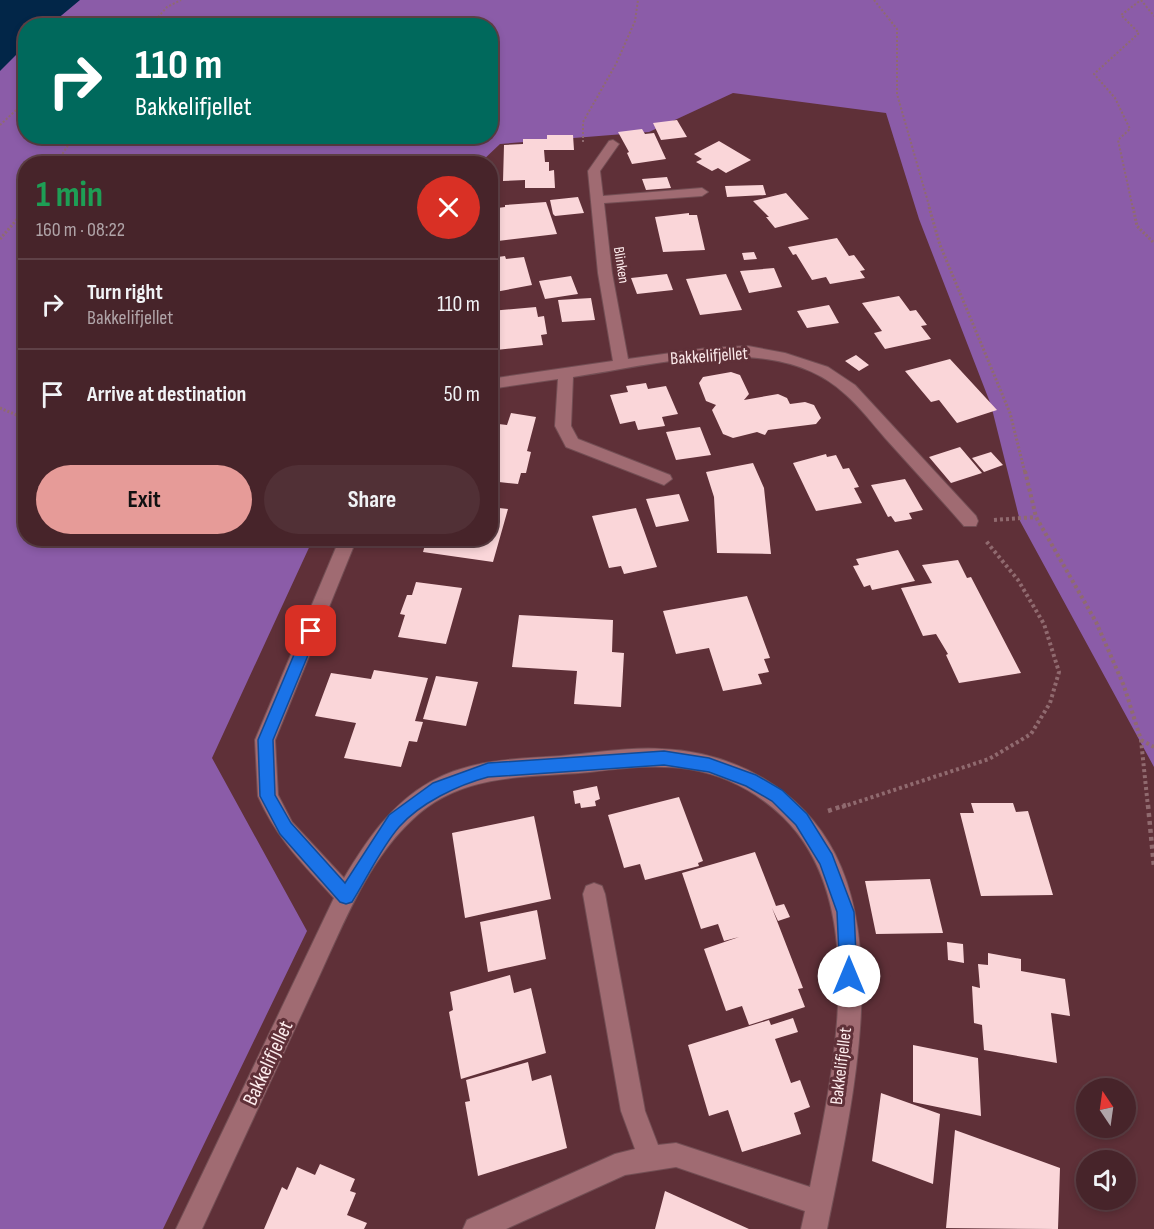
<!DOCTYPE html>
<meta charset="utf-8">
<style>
body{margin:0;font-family:"Sofia Sans Condensed",sans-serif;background:#513036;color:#f1f3f6;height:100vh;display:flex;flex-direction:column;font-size:22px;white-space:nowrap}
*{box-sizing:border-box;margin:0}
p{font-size:20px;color:#b0a4a8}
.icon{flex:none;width:33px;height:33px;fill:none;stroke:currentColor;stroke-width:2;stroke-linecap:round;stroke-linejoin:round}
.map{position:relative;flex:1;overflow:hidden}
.details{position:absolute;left:18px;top:156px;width:480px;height:390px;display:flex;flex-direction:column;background:#47242a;border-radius:24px;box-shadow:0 3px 9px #0003,0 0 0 2px #5f4147}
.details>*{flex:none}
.hud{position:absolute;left:18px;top:18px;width:480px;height:126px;border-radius:24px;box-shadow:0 3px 9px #0003,0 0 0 2px #5f4147;background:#00695c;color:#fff;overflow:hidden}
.needle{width:39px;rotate:347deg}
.tools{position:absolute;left:1076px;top:1078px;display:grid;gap:12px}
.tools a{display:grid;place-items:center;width:60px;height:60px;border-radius:50%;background:#47242a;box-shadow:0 3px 9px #0003,0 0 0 2px #5f4147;font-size:30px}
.pin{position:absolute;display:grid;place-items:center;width:51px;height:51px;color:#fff;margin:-26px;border-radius:12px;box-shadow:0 3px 9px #0006}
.me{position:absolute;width:66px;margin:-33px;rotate:0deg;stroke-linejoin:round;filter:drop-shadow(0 0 4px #0008)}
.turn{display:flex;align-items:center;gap:21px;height:126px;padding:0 18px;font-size:27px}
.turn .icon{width:78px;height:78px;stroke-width:2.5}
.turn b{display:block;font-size:42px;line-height:51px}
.round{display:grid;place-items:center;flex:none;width:63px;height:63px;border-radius:32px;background:#513036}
.head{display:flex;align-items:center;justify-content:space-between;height:102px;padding:0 18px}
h1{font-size:36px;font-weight:700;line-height:45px;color:#1e9e55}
.cta{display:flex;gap:12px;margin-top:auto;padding:12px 18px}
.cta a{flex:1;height:69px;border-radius:36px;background:#e69b98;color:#111;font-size:24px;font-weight:700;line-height:69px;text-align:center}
.cta a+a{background:#513036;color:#f1f3f6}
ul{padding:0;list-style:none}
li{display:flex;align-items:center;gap:18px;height:90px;padding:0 18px;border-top:2px solid #5f4147}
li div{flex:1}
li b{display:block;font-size:22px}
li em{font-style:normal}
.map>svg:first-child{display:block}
.forest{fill:#8b5ca8;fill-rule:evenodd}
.water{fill:#022648}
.building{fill:#fad6d9}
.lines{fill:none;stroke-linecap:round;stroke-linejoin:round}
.minor-casing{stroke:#734e54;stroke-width:2}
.path-far3{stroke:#906a6f;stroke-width:2;stroke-dasharray:2 2;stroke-linecap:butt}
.path-far2{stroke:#906a6f;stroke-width:3;stroke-dasharray:2 2;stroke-linecap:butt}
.path-far1{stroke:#906a6f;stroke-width:4;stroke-dasharray:3 3;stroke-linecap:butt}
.path{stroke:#906a6f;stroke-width:4.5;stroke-dasharray:4 4;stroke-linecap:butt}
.minor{fill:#a06b72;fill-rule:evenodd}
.route{fill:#1a73e8;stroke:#114b97;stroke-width:1.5}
.labels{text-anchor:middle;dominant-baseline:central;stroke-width:6;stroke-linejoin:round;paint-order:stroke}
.far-street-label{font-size:15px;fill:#fdebec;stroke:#5f3038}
.street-label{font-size:18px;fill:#fdebec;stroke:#5f3038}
.near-street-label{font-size:21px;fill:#fdebec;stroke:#5f3038}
</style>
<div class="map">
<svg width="1154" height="1229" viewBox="0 0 1154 1229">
<rect width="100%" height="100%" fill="#5f3038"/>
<!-- forest -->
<path class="forest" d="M 52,0 L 1154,0 L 1154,767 L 1020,521 L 991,405 L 919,219 L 886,113 L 733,93 L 649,132 L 500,144 L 480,163 L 26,164 L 26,538 L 313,539 L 212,758 L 307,931 L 163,1229 L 0,1229 L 0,42 ZM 26,26 L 490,26 L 490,136 L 26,136 Z"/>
<!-- water -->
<path class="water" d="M 0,0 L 80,0 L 50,25 L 26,26 L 25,46 L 0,71 Z"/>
<!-- building -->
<path class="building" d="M 677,120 L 687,137 L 661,140 L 653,123 Z
M 642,129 L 645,134 L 654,133 L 666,159 L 632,164 L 627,153 L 629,152 L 618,132 Z
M 547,135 L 573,135 L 574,150 L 544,150 L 545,162 L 549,162 L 549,171 L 554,170 L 555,188 L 525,188 L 525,180 L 503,181 L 504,145 L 523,144 L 523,139 L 547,139 Z
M 719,141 L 751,160 L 726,173 L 718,168 L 712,171 L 696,162 L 702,159 L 694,154 Z
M 667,177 L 671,188 L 646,190 L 642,179 Z
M 763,185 L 766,195 L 727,197 L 725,186 Z
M 786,193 L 809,219 L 775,228 L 766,217 L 769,217 L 753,201 Z
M 578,197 L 584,213 L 555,216 L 553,214 L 550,200 Z
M 546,202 L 557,234 L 490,242 L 490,209 L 505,207 L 505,205 Z
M 689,213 L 689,215 L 697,215 L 705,250 L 663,252 L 655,217 Z
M 837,238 L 849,256 L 854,255 L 865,270 L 860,271 L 865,278 L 830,284 L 826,277 L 812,280 L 796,254 L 793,255 L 788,247 Z
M 754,252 L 757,259 L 744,260 L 742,253 Z
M 505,256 L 506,259 L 524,257 L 532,285 L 490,293 L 490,258 Z
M 774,268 L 782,287 L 749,293 L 740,271 Z
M 667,274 L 673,290 L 637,294 L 631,278 Z
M 726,274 L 742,310 L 700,315 L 686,279 Z
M 571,276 L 578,294 L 545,299 L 539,281 Z
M 899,296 L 910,311 L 916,310 L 927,325 L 921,326 L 931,339 L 885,349 L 874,333 L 882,331 L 862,303 Z
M 591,298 L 595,320 L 562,322 L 558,300 Z
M 829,305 L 839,323 L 807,328 L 797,311 Z
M 536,307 L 538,317 L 544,316 L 547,334 L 541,335 L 543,345 L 496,350 L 490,311 Z
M 856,355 L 869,365 L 859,371 L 845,361 Z
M 950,359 L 997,410 L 957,423 L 939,400 L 931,402 L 905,371 Z
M 731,372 L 740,375 L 749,394 L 744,400 L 778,394 L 787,398 L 790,404 L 805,402 L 814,405 L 821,418 L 816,424 L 768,430 L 765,435 L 757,432 L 733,438 L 723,434 L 712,410 L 716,405 L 706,401 L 699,383 L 703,377 Z
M 646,383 L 648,389 L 666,386 L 678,414 L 662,417 L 665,426 L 638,430 L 635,421 L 620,424 L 610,395 L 628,392 L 626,386 Z
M 511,413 L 536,417 L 527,451 L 531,452 L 526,473 L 521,473 L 518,484 L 490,481 L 490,423 L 507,425 Z
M 700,427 L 711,455 L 676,460 L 666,432 Z
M 960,447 L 982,473 L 951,483 L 929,457 Z
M 991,452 L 1003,465 L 984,472 L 972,458 Z
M 826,454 L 827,457 L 836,455 L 843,469 L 849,468 L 859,487 L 854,488 L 862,503 L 816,511 L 793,463 Z
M 753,463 L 764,488 L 771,554 L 717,553 L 714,497 L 706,472 Z
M 905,479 L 923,510 L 909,513 L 912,519 L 895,522 L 891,516 L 888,517 L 871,485 Z
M 679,494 L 689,521 L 656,527 L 646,499 Z
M 490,507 L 508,509 L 493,562 L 423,552 L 427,538 L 490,538 Z
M 636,508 L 657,567 L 624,574 L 621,566 L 609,568 L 592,516 Z
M 898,550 L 915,581 L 872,590 L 870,585 L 864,587 L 853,566 L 859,565 L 856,559 Z
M 958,560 L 967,578 L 971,577 L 1021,673 L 959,683 L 946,655 L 948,654 L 936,634 L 923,636 L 901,588 L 932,583 L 922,565 Z
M 416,582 L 462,588 L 446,644 L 398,637 L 405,615 L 400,614 L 407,595 L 412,595 Z
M 747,596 L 770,658 L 764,659 L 769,672 L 758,674 L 762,684 L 723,691 L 709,648 L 676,654 L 663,611 Z
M 519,615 L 613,620 L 612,652 L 624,653 L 621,707 L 574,704 L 577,671 L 512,667 Z
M 374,670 L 428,678 L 415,721 L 423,722 L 417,742 L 409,741 L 401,767 L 344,758 L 356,723 L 315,716 L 331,673 L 371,679 Z
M 436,676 L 478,682 L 466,726 L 423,719 Z
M 597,786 L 600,799 L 595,801 L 596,806 L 581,808 L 580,803 L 575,804 L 573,791 Z
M 679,797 L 703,861 L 698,863 L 699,866 L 645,880 L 640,864 L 624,868 L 608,815 Z
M 971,803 L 1013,803 L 1016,812 L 1028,811 L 1053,895 L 981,896 L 960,813 L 974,813 Z
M 534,816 L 551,899 L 465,918 L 452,833 Z
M 755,852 L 776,906 L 784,904 L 790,917 L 778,921 L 772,908 L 803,988 L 798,989 L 805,1007 L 749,1025 L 742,1006 L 726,1011 L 704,949 L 739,937 L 724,941 L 718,924 L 701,929 L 682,873 Z
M 930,879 L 943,933 L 876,934 L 865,881 Z
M 537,910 L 546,959 L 488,972 L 480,922 Z
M 947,942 L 963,944 L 964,963 L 948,960 Z
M 988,953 L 1021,959 L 1021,971 L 1065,979 L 1070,1016 L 1051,1013 L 1057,1063 L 984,1050 L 982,1025 L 974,1023 L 972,986 L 980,988 L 978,964 L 988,965 Z
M 510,975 L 514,993 L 531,988 L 546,1053 L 461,1079 L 449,1012 L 453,1010 L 450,992 Z
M 793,1018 L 798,1032 L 775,1039 L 791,1083 L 800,1080 L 810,1107 L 794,1113 L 801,1134 L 742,1152 L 728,1110 L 709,1116 L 688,1045 L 769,1020 L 771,1025 Z
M 913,1045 L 978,1058 L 981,1116 L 913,1102 Z
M 528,1062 L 532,1081 L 551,1075 L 567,1148 L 478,1176 L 465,1102 L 470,1101 L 466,1080 Z
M 881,1093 L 940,1114 L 933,1184 L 872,1161 Z
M 955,1130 L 1060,1168 L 1058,1229 L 946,1228 Z
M 320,1164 L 355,1179 L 350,1191 L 356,1193 L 347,1215 L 367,1223 L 364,1229 L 264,1229 L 282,1187 L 287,1190 L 297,1167 L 315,1175 Z
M 665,1191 L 749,1229 L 655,1229 Z"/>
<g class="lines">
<!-- minor casing -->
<g class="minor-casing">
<path id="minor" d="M 613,140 L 619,144 L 600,171 L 603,196 L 702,188 L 708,192 L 702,196 L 604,203 L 612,273 L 628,359 L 707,348 L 748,346 L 785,353 L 828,367 L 855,385 L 976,516 L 978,521 L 976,526 L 964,526 C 938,496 911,467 885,438 C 872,423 860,407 845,394 C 777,330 655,365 573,377 L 571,426 L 578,439 L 670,475 L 672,479 L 664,485 L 566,447 L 555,426 L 558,379 L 490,389 L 490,379 L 613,361 L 598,273 L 588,171 L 609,141 Z
M 340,538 L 357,538 L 275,740 L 278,795 L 292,822 L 344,878 C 367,840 391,804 430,782 C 471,759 516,759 561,756 C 595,753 628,747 662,749 C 734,752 802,789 835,854 C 888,958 849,1119 827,1229 L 801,1229 L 805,1211 L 676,1167 L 625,1175 L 506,1229 L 463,1229 L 467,1220 L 615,1154 L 635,1149 L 621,1111 L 583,894 L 586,886 L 594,883 L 602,886 L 605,894 L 645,1111 L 658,1145 L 676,1143 L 810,1187 C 832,1077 873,905 783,817 C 757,792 725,775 689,769 C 656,764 622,768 590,772 C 527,778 462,772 413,819 C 363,865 339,936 310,996 C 274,1074 238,1151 202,1229 L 176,1229 L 334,898 C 303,864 277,839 258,796 L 255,740 Z"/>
</g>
<!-- path-far3 -->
<path class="path-far3" d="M 874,0 L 897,29 L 897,94 L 930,209
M 1141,0 L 1154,16
M 150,26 L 167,7 L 181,0
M 0,125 L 26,101
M 583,142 L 583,122 L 616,64 L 635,21 L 638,0
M 56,164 L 74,136
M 1133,209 L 1118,140 L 1130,129 L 1115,98 L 1094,74 L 1139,33 L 1121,15 L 1141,0"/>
<!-- path-far2 -->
<path class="path-far2" d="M 929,207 L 940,245 L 1010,413 L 1025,473
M 1133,207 L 1137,226 L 1154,243
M 0,239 L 26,209
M 0,408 L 26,419"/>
<!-- path-far1 -->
<path class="path-far1" d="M 1025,471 L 1036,517 L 1096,622 L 1124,686 L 1141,740 L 1148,807
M 994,520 L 1036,517
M 1141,740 L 1154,747
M 842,807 L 989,759 L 1031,734 L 1050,703 L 1059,672 L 1044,624 L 1018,580 L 986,541"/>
<!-- path -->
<path class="path" d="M 1148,805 L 1154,867
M 828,811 L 846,805"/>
<!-- minor -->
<use href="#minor" class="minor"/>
</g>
<!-- route -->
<path class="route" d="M 311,625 L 318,631 L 273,740 L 275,795 L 291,823 L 345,883 L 389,815 L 433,783 L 488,763 L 664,751 L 709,758 L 756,775 L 782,790 L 807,814 L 832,854 L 854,912 L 857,976 L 855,982 L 849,985 L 843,982 L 840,976 L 837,912 L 820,864 L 796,825 L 772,801 L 746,786 L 709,772 L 664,765 L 488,777 C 458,785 420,803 399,827 C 381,848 367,878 352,902 L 346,904 L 340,902 L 280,834 L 260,796 L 258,740 L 304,631 Z"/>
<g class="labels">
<!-- far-street labels -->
<g class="far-street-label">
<text transform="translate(621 265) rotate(81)">Blinken</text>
</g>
<!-- street labels -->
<g class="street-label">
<text transform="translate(709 356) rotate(-4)">Bakkelifjellet</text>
<text transform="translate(841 1066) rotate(-83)">Bakkelifjellet</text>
</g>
<!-- near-street labels -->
<g class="near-street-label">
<text transform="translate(268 1063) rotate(-65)">Bakkelifjellet</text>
</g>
</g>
</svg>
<div class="tools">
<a><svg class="needle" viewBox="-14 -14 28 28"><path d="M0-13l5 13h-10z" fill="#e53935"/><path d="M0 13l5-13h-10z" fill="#b0a4a8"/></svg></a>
<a><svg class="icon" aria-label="sound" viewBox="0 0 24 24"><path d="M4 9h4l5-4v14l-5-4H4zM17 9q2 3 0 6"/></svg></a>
</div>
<div class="pin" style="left:311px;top:631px;background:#d93025"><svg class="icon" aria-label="arrive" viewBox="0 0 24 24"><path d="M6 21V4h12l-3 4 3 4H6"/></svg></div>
<svg class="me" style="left:849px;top:976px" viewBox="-20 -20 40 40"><circle r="19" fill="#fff"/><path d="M0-13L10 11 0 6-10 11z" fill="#1a73e8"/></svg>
<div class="hud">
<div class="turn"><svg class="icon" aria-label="right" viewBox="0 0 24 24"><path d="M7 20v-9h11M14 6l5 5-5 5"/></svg><div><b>110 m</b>Bakkelifjellet</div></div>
</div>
<section class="details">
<div class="head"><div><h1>1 min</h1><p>160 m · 08:22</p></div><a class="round" style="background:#d93025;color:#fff"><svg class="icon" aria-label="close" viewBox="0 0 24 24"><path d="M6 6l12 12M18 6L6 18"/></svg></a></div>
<ul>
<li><svg class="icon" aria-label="right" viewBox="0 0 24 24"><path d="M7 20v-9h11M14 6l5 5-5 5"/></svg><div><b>Turn right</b><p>Bakkelifjellet</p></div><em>110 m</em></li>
<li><svg class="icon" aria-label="arrive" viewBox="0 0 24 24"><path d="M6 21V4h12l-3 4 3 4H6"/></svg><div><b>Arrive at destination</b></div><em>50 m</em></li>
</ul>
<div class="cta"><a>Exit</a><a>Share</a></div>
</section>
</div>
